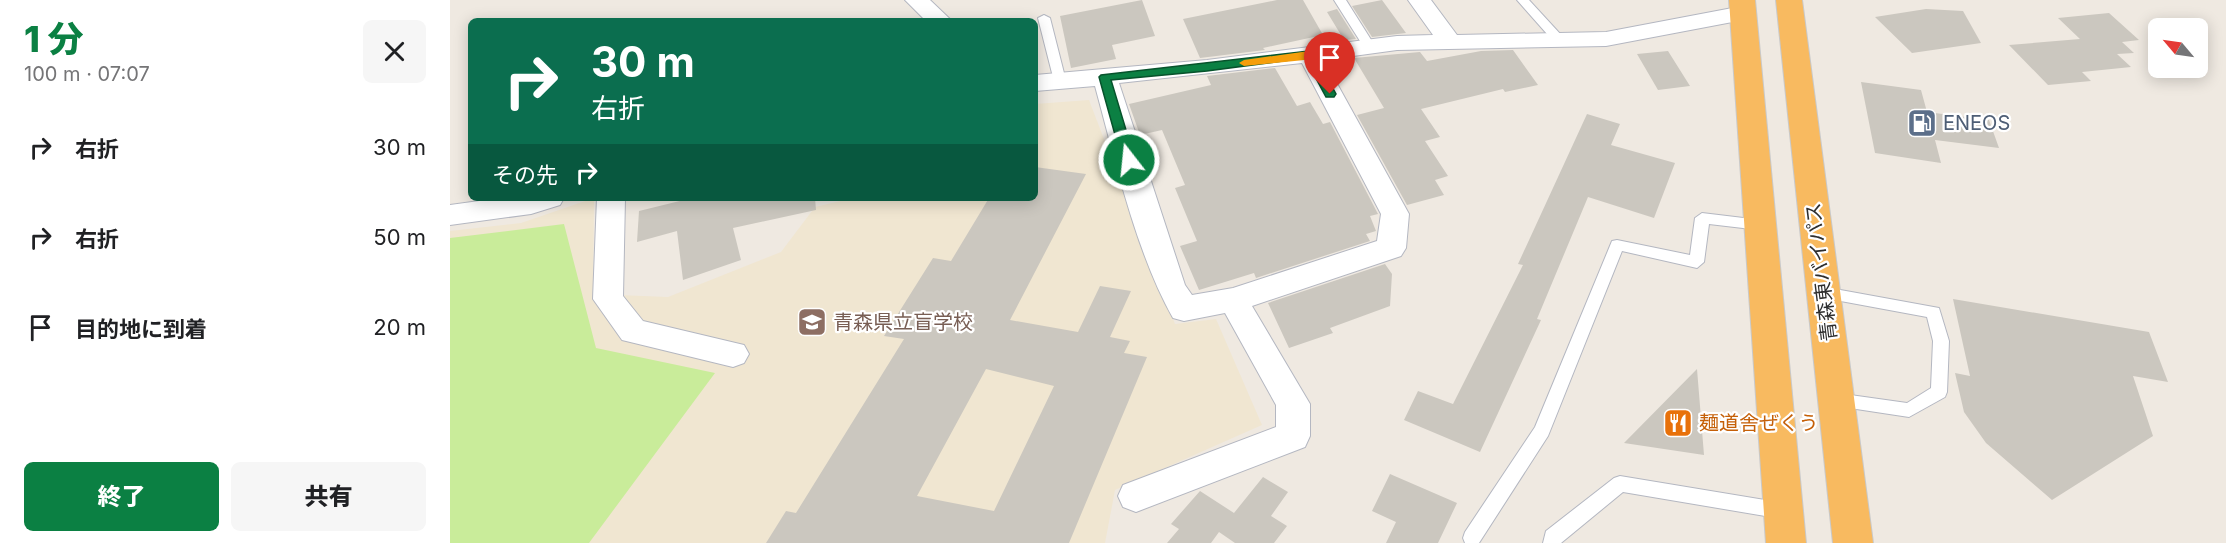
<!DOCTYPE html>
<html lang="ja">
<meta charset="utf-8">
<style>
body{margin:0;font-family:Inter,"Noto Sans JP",sans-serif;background:#f6f6f6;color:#202124;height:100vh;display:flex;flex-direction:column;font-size:22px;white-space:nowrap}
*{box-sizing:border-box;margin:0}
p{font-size:20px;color:#757577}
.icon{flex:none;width:33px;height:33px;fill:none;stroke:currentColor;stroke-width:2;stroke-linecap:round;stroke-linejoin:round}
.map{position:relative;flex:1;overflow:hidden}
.side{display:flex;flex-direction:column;background:#fff;width:450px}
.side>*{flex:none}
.banner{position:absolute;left:18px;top:18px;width:570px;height:183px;border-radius:9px;box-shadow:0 3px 15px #0003;background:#0b6e4f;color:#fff;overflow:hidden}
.needle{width:39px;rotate:299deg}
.buttons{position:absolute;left:1698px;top:18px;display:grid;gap:12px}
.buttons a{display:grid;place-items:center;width:60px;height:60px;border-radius:9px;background:#fff;box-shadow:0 3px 15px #0003;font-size:30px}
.pin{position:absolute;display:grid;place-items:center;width:51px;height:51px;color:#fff;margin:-62px -26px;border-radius:50% 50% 50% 0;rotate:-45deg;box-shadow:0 0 6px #0007}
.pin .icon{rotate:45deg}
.me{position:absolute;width:66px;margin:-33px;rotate:344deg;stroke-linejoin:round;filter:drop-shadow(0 0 4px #0008)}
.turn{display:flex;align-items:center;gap:21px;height:126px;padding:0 24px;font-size:27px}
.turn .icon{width:78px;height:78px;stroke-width:2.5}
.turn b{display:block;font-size:42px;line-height:51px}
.then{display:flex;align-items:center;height:57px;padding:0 24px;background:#0003;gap:12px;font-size:22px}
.round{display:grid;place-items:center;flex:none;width:63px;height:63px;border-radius:9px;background:#f6f6f6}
.overview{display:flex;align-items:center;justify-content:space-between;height:102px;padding:0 24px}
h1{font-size:36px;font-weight:800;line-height:45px;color:#0b8043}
.primary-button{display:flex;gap:12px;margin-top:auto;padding:12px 24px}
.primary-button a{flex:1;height:69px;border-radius:9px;background:#0b8043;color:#fff;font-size:24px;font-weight:800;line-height:69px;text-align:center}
.primary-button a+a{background:#f6f6f6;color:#202124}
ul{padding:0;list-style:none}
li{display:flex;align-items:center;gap:18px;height:90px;padding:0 24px}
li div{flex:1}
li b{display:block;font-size:22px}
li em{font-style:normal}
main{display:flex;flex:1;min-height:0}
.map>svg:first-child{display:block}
.education{fill:#f0e6d1}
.pitch{fill:#c9ec9a}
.building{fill:#cbc7bf;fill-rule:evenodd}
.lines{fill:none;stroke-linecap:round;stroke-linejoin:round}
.service-casing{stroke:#b4b7c1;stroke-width:2}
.minor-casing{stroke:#b4b7c1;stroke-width:2}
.trunk-casing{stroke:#c9c9c9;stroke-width:2}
.service{fill:#fff;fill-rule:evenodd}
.minor{fill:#fff;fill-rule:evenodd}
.trunk{fill:#f8ba60;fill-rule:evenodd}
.route{fill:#0b8043;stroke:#07532c;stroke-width:1.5}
.slow{fill:#f59e0b}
.labels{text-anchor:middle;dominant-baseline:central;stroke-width:4.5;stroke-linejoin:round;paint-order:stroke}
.service-label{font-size:20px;fill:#4e5e75;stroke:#fff;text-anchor:start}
.street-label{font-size:20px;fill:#2e2e2e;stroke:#fff}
.education-label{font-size:20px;fill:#785e54;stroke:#fff;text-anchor:start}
.food-label{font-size:20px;fill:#c56008;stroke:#fff;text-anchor:start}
</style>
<main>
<section class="side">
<div class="overview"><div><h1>1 分</h1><p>100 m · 07:07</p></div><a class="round"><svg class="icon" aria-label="close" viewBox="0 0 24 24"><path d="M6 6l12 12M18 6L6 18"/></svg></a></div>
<ul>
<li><svg class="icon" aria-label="right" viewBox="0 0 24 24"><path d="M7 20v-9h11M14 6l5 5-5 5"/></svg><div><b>右折</b></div><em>30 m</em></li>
<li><svg class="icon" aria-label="right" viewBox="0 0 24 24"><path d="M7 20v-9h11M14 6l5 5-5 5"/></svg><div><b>右折</b></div><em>50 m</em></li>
<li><svg class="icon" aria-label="arrive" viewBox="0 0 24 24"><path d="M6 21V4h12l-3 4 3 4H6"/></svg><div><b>目的地に到着</b></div><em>20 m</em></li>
</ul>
<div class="primary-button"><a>終了</a><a>共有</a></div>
</section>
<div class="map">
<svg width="1776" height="543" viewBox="0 0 1776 543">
<rect width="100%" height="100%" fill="#efe9e1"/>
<!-- education -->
<path class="education" d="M 639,100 L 725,324 L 766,319 L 812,425 L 665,490 L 655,543 L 0,543 L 0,231 L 71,223 L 144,198 L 143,294 L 218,297 L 331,252 L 365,207 L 403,198 L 585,198 L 585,104 Z"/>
<!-- pitch -->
<path class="pitch" d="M 114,224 L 146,348 L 265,373 L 139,543 L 0,543 L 0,238 Z"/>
<!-- building -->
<path class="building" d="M 692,0 L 705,36 L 662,45 L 666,59 L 621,68 L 610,16 Z
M 827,0 L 853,0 L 873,35 L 813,48 L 815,50 L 750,58 L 733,19 Z
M 932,0 L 956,33 L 922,37 L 902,6 Z
M 887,9 L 906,39 L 894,40 L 877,12 Z
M 1476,9 L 1513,11 L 1531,43 L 1462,53 L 1425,17 Z
M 1659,13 L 1689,40 L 1672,42 L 1684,53 L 1667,54 L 1681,67 L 1632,72 L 1641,81 L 1598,85 L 1559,45 L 1630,39 L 1608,18 Z
M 1063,50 L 1088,85 L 1055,92 L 1053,89 L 971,109 L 990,137 L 975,141 L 998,176 L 985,180 L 994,195 L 957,205 L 907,115 L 934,108 L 904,58 L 970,52 L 977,61 L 1031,51 Z
M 1218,51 L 1240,86 L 1208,90 L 1187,54 Z
M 825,68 L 847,106 L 860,102 L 873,124 L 880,122 L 928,214 L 920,216 L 926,231 L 916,234 L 920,241 L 806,278 L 804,273 L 749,290 L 730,246 L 747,241 L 725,188 L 735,185 L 712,130 L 690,135 L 679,104 L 761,85 L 757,76 Z
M 1411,82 L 1471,90 L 1477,112 L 1539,120 L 1549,148 L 1485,140 L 1491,163 L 1425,153 Z
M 1137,114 L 1170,124 L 1161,145 L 1225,163 L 1204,218 L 1138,197 L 1087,319 L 1091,320 L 1030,452 L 954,420 L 968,391 L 1003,404 L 1073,265 L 1068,264 Z
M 585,167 L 636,174 L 560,320 L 628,332 L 650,286 L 681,291 L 660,337 L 680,341 L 674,353 L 697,357 L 619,543 L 316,543 L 336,511 L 346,513 L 454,339 L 434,336 L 483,258 L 501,261 L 539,198 L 585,198 ZM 536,369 L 604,386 L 544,511 L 467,496 Z
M 242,198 L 365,198 L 366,210 L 283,228 L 291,260 L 233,280 L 227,231 L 187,242 L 189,211 Z
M 935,264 L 942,274 L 940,306 L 880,328 L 883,333 L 839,348 L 818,303 Z
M 1503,299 L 1699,332 L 1718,382 L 1683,376 L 1703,436 L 1602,500 L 1536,443 L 1514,412 L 1505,373 L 1520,376 Z
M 1247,369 L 1254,455 L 1174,443 Z
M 940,474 L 1007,503 L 988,543 L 936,543 L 946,522 L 922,511 Z
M 813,477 L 838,492 L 821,516 L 837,526 L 824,543 L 785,543 L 769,532 L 761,543 L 717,543 L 729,529 L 721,524 L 750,491 L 784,513 Z"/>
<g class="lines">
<!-- service casing -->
<g class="service-casing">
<path id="service" d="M 884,0 L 896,0 L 925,46 L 923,49 L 915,49 Z
M 1067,0 L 1079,0 L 1113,37 L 1113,43 L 1105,43 Z
M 594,15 L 600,18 L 616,81 L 614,84 L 606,84 L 604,81 L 588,18 Z
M 1252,213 L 1310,220 L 1317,225 L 1310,230 L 1259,224 L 1254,262 L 1247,268 L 1172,251 L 1098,436 L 1029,543 L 1015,543 L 1013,538 L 1015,532 L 1085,427 L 1162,241 L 1167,240 L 1240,255 L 1245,218 Z
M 1374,287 L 1489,308 L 1499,341 L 1497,392 L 1495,397 L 1459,417 L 1380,405 L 1378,400 L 1380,395 L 1386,393 L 1457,403 L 1481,388 L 1483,341 L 1477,317 L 1369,297 L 1366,293 L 1369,289 Z
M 1170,476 L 1333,503 L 1339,505 L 1342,511 L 1339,517 L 1333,519 L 1173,492 L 1111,543 L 1093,543 L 1096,531 L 1164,478 Z"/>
</g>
<!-- minor casing -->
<g class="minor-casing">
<path id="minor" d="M 455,0 L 480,0 L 502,21 L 476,21 Z
M 958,0 L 981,0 L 1007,35 L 1156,32 L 1293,6 L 1301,8 L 1305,13 L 1301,18 L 1293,20 L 1156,46 L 947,50 L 874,60 L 959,214 L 956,248 L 951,256 L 802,306 L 860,404 L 860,436 L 855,447 L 686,512 L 673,507 L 668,496 L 673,485 L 826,427 L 826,405 L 775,313 L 734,321 L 723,318 C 686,253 665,159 645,86 L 585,91 L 585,75 L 757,60 L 947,36 L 983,35 ZM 852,63 L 931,214 L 927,241 L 783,288 L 742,295 L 735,285 L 669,83 Z
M 51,198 L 114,198 L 110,205 L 81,214 L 0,225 L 0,205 Z
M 147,198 L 175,198 L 173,296 L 193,321 L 294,345 L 299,354 L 294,363 L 283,367 L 172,340 L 143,299 Z"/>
</g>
<!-- trunk casing -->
<g class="trunk-casing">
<path id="trunk" d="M 1279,0 L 1305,0 L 1356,543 L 1316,543 Z
M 1326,0 L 1352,0 L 1423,543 L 1383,543 Z"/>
</g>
<!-- service -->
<use href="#service" class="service"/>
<!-- minor -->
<use href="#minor" class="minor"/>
<!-- trunk -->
<use href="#trunk" class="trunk"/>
</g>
<!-- route -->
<path class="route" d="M 859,51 L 864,54 L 886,94 L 884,97 L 876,97 L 855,58 L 757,71 L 661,80 L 685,160 L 679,164 L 672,160 L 649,77 L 651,75 Z"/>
<!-- slow -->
<path class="slow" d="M 859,51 L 864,54 L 864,59 L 794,66 L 789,63 L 794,60 Z"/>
<!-- icons -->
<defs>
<g id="fuel-square" transform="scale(1.5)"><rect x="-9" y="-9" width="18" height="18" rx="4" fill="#5c6f8a" stroke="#fff"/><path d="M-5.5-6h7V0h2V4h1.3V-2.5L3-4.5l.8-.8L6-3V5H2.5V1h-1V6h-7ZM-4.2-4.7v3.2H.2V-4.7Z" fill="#fff"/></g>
<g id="school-square" transform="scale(1.5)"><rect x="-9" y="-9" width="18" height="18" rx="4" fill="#8d6e63" stroke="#fff"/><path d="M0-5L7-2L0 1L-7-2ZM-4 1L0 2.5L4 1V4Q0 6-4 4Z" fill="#fff"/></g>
<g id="restaurant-square" transform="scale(1.5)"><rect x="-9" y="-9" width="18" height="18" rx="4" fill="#e8710a" stroke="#fff"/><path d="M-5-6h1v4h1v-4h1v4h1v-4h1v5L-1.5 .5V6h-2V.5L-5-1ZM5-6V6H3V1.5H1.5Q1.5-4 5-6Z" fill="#fff"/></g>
</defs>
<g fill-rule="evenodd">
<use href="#fuel-square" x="1472" y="123"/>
<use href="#school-square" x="362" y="322"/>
<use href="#restaurant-square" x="1228" y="423"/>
</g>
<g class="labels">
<!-- service labels -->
<g class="service-label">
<text x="1493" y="123">ENEOS</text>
</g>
<!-- street labels -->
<g class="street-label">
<text transform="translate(1371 272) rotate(-97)">青森東バイパス</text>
</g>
<!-- education labels -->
<g class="education-label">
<text x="383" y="322">青森県立盲学校</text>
</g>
<!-- food labels -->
<g class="food-label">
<text x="1249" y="423">麺道舎ぜくう</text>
</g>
</g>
</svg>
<div class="buttons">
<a><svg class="needle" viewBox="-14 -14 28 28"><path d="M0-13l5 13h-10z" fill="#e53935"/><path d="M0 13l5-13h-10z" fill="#757577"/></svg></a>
</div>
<div class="pin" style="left:880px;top:94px;background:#d93025"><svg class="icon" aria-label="arrive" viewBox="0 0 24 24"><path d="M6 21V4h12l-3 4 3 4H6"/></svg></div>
<svg class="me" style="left:679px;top:160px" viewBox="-20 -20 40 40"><circle r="17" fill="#0b8043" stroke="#fff" stroke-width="3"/><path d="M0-11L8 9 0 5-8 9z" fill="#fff"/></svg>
<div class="banner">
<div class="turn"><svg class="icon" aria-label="right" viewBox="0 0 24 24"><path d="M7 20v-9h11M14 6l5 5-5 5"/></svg><div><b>30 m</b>右折</div></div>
<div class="then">その先<svg class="icon" aria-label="right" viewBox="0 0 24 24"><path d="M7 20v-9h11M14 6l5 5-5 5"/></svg></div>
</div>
</div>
</main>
